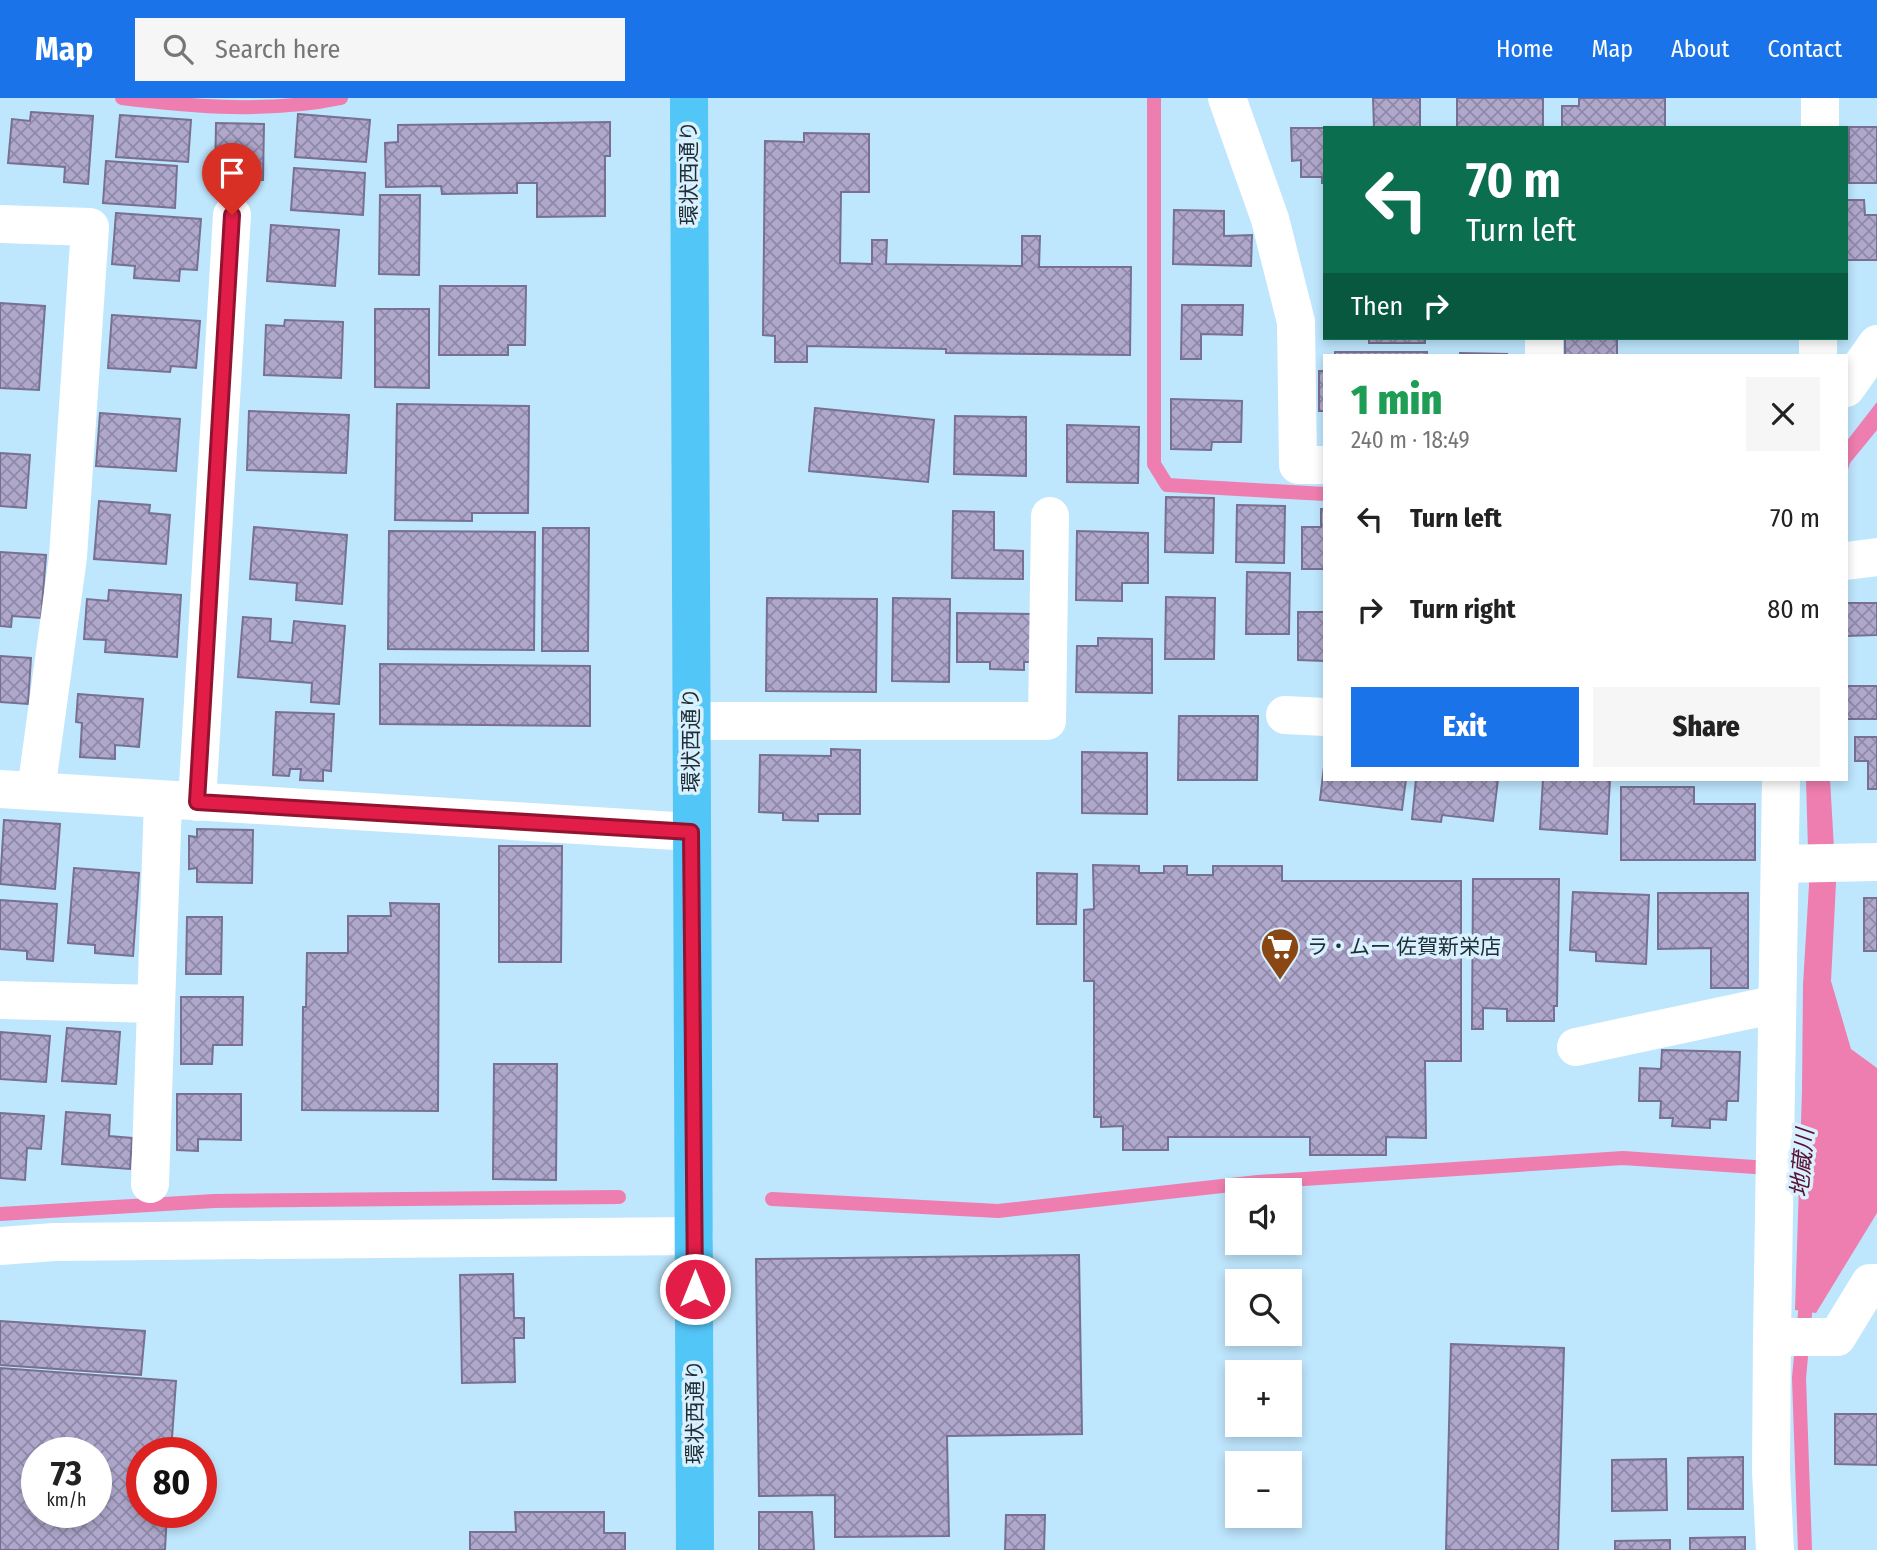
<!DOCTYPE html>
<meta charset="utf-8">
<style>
body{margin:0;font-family:"Fira Sans Condensed","Noto Sans JP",sans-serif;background:#f6f6f6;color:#222;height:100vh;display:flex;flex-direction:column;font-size:26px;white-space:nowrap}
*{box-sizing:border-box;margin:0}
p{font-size:23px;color:#767676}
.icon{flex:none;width:38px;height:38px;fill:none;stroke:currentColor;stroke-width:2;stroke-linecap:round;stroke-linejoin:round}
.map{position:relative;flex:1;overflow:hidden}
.panel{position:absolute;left:1323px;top:256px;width:525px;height:427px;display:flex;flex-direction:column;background:#fff;border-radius:0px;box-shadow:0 4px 10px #0003}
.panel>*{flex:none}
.banner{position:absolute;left:1323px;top:28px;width:525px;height:214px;border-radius:0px;box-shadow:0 4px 10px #0003;background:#0b6e4f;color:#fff;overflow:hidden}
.tools{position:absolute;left:1225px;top:1080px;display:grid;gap:14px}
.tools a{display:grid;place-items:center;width:77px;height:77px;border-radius:0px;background:#fff;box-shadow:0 4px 10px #0003;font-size:35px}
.speed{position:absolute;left:21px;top:1339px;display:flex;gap:14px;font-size:35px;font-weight:700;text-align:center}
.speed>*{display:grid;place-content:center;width:91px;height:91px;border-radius:50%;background:#fff;box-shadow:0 4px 10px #0003;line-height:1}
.speed small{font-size:18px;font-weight:400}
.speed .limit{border:10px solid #d22;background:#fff;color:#111}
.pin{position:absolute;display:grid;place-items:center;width:60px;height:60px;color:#fff;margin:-72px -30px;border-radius:50% 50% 50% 0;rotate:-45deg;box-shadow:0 0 7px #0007}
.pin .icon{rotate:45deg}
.me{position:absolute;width:77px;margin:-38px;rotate:0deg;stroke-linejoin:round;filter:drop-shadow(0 0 5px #0008)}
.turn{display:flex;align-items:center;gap:24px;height:147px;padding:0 28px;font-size:32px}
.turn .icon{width:91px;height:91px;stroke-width:2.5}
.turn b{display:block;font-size:49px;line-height:60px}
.then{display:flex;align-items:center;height:66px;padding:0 28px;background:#0003;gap:14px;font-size:26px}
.round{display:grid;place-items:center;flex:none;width:74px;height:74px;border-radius:0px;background:#f6f6f6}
.overview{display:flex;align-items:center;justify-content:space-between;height:119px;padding:0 28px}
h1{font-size:42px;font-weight:800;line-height:52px;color:#1e9e55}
.action{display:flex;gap:14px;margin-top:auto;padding:14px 28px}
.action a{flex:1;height:80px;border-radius:0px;background:#1a73e8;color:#fff;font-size:28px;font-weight:800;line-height:80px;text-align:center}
.action a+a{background:#f6f6f6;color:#222}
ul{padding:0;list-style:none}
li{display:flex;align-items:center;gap:21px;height:91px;padding:0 28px}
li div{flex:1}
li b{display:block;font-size:26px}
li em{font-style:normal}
header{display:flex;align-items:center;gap:42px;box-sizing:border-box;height:98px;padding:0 35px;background:#1a73e8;color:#fff}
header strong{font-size:33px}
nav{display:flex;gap:38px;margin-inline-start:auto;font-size:24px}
.search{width:490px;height:63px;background:#f6f6f6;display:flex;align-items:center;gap:18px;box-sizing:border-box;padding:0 24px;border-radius:0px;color:#767676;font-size:26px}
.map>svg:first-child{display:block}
.water{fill:#ee7eaf}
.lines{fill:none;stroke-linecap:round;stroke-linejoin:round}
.stream{stroke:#ee7eaf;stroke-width:14}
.building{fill:url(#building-cross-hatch);stroke:#777092;stroke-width:2;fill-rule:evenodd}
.minor{stroke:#fff;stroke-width:38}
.trunk{stroke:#53c6f8;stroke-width:38}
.route-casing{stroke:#92132f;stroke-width:18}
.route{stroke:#e11d48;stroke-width:12}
.labels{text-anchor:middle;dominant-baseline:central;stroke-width:7;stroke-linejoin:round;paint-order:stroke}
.street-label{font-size:21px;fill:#1e2e36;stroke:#d9f0fe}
.poi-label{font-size:21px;fill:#1e2e36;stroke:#d9f0fe;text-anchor:start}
.water-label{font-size:23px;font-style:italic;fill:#571335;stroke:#d9f0fe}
</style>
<header>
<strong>Map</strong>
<div class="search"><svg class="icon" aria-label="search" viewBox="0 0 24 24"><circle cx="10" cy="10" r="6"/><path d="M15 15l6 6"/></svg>Search here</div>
<nav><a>Home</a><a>Map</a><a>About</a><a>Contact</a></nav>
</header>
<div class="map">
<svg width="1877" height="1452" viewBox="0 0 1877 1452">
<defs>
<pattern id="building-cross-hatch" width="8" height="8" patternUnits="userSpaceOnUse" patternTransform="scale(1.75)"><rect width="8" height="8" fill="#afa8cc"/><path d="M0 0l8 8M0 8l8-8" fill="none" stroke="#8e89a6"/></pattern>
</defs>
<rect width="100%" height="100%" fill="#bee6fd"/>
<!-- water -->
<path class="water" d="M 1877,304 L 1877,332 L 1850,365 L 1846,378 L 1846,344 Z
M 1806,681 L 1830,681 L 1836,785 L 1831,883 L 1851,951 L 1877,970 L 1877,1115 L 1816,1215 L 1795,1212 L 1802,993 L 1803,887 L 1809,787 Z"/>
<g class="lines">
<!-- stream -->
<path class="stream" d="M 122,0 C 194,9 270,15 341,0
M 1154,0 L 1154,366 L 1167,387 L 1325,396
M 772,1101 L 998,1113 L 1258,1084 L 1623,1060 L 1799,1072 L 1818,1069
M 0,1116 L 214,1103 L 619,1099
M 1805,1452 L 1799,1280 L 1807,1194"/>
</g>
<!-- building -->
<path class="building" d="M 1373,0 L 1420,0 L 1420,30 L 1374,30 Z
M 1457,0 L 1543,0 L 1543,30 L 1457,30 Z
M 1579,0 L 1665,0 L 1665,30 L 1562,30 L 1562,8 L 1579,8 Z
M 31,14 L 93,18 L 88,86 L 64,84 L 65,69 L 8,65 L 12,21 L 30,23 Z
M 298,16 L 370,22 L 366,64 L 295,59 Z
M 120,17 L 191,22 L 188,64 L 116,59 Z
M 610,24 L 610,58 L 605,58 L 605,118 L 537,119 L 537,85 L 517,85 L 517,95 L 442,96 L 441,88 L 386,89 L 385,45 L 398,44 L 398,27 Z
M 216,25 L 264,26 L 263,82 L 215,82 Z
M 1849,29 L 1877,29 L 1877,85 L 1849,85 Z
M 1291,30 L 1354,30 L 1325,30 L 1325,85 L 1322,85 L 1322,79 L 1301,79 L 1301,62 L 1292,63 Z
M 804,35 L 869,36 L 869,94 L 841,94 L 840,165 L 872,166 L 872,142 L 887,142 L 886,166 L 1022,168 L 1022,138 L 1040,138 L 1039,169 L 1131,169 L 1130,257 L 946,255 L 946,251 L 807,248 L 807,264 L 775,264 L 775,238 L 763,237 L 765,43 L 804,44 Z
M 106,63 L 177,68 L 175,110 L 103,105 Z
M 294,70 L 365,75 L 363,117 L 291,112 Z
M 380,97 L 420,97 L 419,177 L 379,176 Z
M 1846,102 L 1864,102 L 1865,117 L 1877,117 L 1877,162 L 1846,162 Z
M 1174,112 L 1224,113 L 1224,138 L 1252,137 L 1251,168 L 1173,166 Z
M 116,115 L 201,121 L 197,172 L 180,171 L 179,183 L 134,180 L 135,168 L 112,166 Z
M 271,127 L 339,132 L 335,188 L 267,183 Z
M 440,188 L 526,188 L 525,247 L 508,247 L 508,257 L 439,257 Z
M 0,205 L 45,208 L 39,292 L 0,290 Z
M 1182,207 L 1243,207 L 1242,237 L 1201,236 L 1201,261 L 1181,261 Z
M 375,211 L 429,211 L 429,290 L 375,289 Z
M 112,217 L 200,223 L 196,270 L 171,268 L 170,274 L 108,270 Z
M 285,222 L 343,224 L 341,280 L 264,277 L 266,227 L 284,228 Z
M 1369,240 L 1425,240 L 1425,245 L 1369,245 Z
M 1565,240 L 1617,240 L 1617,257 L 1565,257 Z
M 1335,254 L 1427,254 L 1427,257 L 1335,257 Z
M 1460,255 L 1507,256 L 1507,257 L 1460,257 Z
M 1319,273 L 1325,273 L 1325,313 L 1319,313 Z
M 1171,301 L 1242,303 L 1241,344 L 1212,344 L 1211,352 L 1171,351 Z
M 397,306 L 529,308 L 528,415 L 472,415 L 472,423 L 395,422 Z
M 815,310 L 934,322 L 928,384 L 809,373 Z
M 249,313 L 349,317 L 346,375 L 247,372 Z
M 100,315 L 180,321 L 176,373 L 96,368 Z
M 955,318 L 1026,319 L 1026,378 L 954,376 Z
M 1067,327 L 1139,329 L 1138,385 L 1067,384 Z
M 0,355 L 30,357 L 26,410 L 0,408 Z
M 1166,399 L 1214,400 L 1213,455 L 1165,454 Z
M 99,403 L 150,407 L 149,415 L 170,417 L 166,466 L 94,461 Z
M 1237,407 L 1285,408 L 1284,465 L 1236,464 Z
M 1321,411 L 1325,411 L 1325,471 L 1302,471 L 1302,429 L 1321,429 Z
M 953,413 L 994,414 L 994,452 L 1023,453 L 1023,481 L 952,480 Z
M 254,429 L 347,437 L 342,506 L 296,502 L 297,485 L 250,481 Z
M 543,430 L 589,430 L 588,553 L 542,553 Z
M 389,433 L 535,434 L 534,552 L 388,551 Z
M 1077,433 L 1148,435 L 1148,485 L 1122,485 L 1122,503 L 1076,502 Z
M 0,454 L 46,457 L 41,520 L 12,518 L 11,529 L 0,528 Z
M 1247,474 L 1290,475 L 1289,536 L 1246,536 Z
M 109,492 L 181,497 L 177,559 L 105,554 L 106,542 L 84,541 L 87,501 L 108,503 Z
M 1166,499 L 1215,500 L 1214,561 L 1165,561 Z
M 767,500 L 877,501 L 876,594 L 766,593 Z
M 893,500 L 950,501 L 949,584 L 892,583 Z
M 1846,505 L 1877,505 L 1877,537 L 1846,538 Z
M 1298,514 L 1325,514 L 1325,563 L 1298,562 Z
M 957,515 L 1033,516 L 1032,564 L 1024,564 L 1024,572 L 990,571 L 990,564 L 957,564 Z
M 243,519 L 271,521 L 270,543 L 292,545 L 294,523 L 345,528 L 339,606 L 311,604 L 312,585 L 238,579 Z
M 1098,540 L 1152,541 L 1152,595 L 1076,594 L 1077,548 L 1098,548 Z
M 0,558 L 31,560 L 28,606 L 0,604 Z
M 380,566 L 590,568 L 590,628 L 380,626 Z
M 1846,588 L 1877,588 L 1877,621 L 1846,621 Z
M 78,596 L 143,601 L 139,649 L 115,647 L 115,661 L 80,659 L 82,625 L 76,624 Z
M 276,614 L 334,616 L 331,673 L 323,672 L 323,683 L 300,682 L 301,671 L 290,671 L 289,678 L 273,677 Z
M 1179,618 L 1258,618 L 1257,682 L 1178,682 Z
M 1855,639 L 1877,639 L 1877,691 L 1868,691 L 1868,663 L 1855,663 Z
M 831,651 L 860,652 L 860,716 L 818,716 L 818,723 L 783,722 L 783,715 L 759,714 L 760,657 L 831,658 Z
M 1082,654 L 1147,655 L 1147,716 L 1082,715 Z
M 1325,660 L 1325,681 L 1406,681 L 1402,712 L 1320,702 Z
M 1416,681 L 1498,681 L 1493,723 L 1442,717 L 1441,724 L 1412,721 Z
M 1543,681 L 1610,681 L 1607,736 L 1540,731 Z
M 1621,689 L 1694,689 L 1694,706 L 1755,706 L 1755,762 L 1621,762 Z
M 4,722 L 60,726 L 55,791 L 0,786 Z
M 197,731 L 253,732 L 252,785 L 197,784 L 197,770 L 189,771 L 189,738 L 197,739 Z
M 499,748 L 562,748 L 561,864 L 499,864 Z
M 1093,767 L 1139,768 L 1139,775 L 1164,775 L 1164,768 L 1187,768 L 1187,777 L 1213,777 L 1213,768 L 1282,768 L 1282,783 L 1461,783 L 1461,963 L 1425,963 L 1426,1040 L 1386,1039 L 1386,1057 L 1310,1057 L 1310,1039 L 1168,1039 L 1168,1052 L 1123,1052 L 1123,1028 L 1101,1029 L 1101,1019 L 1094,1019 L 1094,883 L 1084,883 L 1084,812 L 1094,811 Z
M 74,770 L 139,775 L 133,858 L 95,855 L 95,847 L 68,845 Z
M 1037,775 L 1077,776 L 1076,826 L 1037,826 Z
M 1473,781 L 1559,781 L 1557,908 L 1554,908 L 1554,923 L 1507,923 L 1507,911 L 1483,910 L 1483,931 L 1472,931 Z
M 1573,794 L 1649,797 L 1646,866 L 1596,863 L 1596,854 L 1570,852 Z
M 1658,795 L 1748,795 L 1748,890 L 1711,890 L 1711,850 L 1658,851 Z
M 1864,800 L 1877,800 L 1877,853 L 1864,853 Z
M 0,802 L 57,806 L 53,863 L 27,861 L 27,853 L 0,851 Z
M 390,805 L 439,806 L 438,1013 L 302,1012 L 303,909 L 306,909 L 307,855 L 348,855 L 348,818 L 391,818 Z
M 187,819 L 222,819 L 221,876 L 186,876 Z
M 181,899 L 243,899 L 242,947 L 213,947 L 212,966 L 181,966 Z
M 67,930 L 120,934 L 116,986 L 62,983 Z
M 0,934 L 50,938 L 46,984 L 0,981 Z
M 1662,952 L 1740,954 L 1738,1003 L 1727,1003 L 1726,1022 L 1710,1021 L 1710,1030 L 1672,1028 L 1673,1020 L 1660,1020 L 1661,1003 L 1639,1003 L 1640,970 L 1661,971 Z
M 494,966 L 557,966 L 556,1082 L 493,1081 Z
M 177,996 L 241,996 L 241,1042 L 198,1041 L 198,1053 L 177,1052 Z
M 66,1014 L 110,1017 L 109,1038 L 132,1040 L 130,1071 L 62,1066 Z
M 0,1015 L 44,1018 L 41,1051 L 27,1050 L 25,1082 L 0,1080 Z
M 1079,1157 L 1082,1336 L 947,1338 L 949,1438 L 835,1439 L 835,1397 L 759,1398 L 756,1161 Z
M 513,1176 L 514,1220 L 524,1220 L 524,1240 L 514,1240 L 515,1284 L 462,1285 L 460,1177 Z
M 0,1223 L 145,1233 L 141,1277 L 0,1267 Z
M 1451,1246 L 1564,1250 L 1558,1452 L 1446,1452 Z
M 0,1270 L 176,1283 L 171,1354 L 142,1354 L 142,1414 L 167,1414 L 165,1452 L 0,1452 ZM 37,1354 L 96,1354 L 96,1414 L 37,1414 Z
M 1835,1316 L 1877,1316 L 1877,1367 L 1835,1366 Z
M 1743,1359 L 1743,1411 L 1688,1411 L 1688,1360 Z
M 1666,1361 L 1667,1412 L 1612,1413 L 1612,1362 Z
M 515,1414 L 604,1414 L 604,1435 L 625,1435 L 625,1452 L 470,1452 L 470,1434 L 516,1434 Z
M 759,1414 L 812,1414 L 814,1452 L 759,1452 Z
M 1006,1417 L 1045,1417 L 1044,1452 L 1005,1452 Z
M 1745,1439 L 1745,1452 L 1690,1452 L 1690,1440 Z
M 1670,1442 L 1670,1452 L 1615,1452 L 1615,1443 Z"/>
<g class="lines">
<!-- minor -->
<path class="minor" d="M 1227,0 L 1270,121 L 1296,224 L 1298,367 L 1325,367
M 1820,30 L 1820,0
M 0,126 L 90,129 L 68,459 L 36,693
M 1544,257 L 1544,240
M 1818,257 L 1818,240
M 1846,290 L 1877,246
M 1846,463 L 1877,459
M 1285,617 L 1325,619
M 691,623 L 1047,623 L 1050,418
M 0,691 L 691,734
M 197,704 L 232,117
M 1780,766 L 1877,764
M 0,902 L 156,906
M 1576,949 L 1777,906
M 150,1086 L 163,702
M 0,1148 L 54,1144 L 694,1138
M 1772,1239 L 1837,1239 L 1870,1185 L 1877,1185
M 1775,1452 L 1771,1373 L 1772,1239 L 1781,681"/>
<!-- trunk -->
<path class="trunk" d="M 689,0 L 695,1452"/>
</g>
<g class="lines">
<!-- route casing -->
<g class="route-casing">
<path id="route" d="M 232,117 L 197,704 L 691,734 L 695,1191"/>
</g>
<!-- route -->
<use href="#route" class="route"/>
</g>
<!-- icons -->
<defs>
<g id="supermarket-pin" transform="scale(2.0125)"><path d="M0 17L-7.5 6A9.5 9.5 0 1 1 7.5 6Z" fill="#894813" stroke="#d9f0fe"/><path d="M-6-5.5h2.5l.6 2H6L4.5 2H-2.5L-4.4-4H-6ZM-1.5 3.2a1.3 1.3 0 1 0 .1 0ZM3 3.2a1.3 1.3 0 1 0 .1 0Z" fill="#fff"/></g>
</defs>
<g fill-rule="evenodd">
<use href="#supermarket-pin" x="1280" y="849"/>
</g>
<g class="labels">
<!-- street labels -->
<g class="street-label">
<text transform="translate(689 75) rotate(-90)">環状西通り</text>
<text transform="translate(691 642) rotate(-90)">環状西通り</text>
<text transform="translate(695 1314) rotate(-90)">環状西通り</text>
</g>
<!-- poi labels -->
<g class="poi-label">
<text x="1307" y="849">ラ・ムー 佐賀新栄店</text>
</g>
<!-- water labels -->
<g class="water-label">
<text transform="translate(1802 1065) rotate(-85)">地蔵川</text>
</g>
</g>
</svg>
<div class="tools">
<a><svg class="icon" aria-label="sound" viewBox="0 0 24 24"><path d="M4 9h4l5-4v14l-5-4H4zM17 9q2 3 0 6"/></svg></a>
<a><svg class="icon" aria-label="search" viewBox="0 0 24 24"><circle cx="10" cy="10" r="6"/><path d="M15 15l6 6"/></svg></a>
<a>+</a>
<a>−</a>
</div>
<div class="speed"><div>73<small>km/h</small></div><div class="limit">80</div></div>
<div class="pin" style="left:232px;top:117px;background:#d93025"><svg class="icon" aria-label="arrive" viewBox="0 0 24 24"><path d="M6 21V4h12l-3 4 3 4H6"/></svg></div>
<svg class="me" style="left:695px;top:1191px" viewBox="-20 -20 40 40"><circle r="17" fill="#e11d48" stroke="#fff" stroke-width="3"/><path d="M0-11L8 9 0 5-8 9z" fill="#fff"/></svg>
<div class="banner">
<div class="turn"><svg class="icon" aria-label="left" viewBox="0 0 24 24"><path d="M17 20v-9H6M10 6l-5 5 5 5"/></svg><div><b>70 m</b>Turn left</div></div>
<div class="then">Then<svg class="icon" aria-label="right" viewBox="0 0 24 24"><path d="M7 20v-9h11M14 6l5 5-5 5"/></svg></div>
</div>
<section class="panel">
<div class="overview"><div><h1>1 min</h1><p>240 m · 18:49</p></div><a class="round"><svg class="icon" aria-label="close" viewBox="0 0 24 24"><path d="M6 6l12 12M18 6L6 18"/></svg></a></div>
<ul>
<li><svg class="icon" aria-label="left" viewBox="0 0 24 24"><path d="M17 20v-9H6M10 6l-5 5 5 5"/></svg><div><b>Turn left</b></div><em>70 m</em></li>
<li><svg class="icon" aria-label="right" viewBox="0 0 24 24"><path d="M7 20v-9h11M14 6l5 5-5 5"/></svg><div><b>Turn right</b></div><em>80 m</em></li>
</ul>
<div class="action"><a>Exit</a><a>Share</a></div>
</section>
</div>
